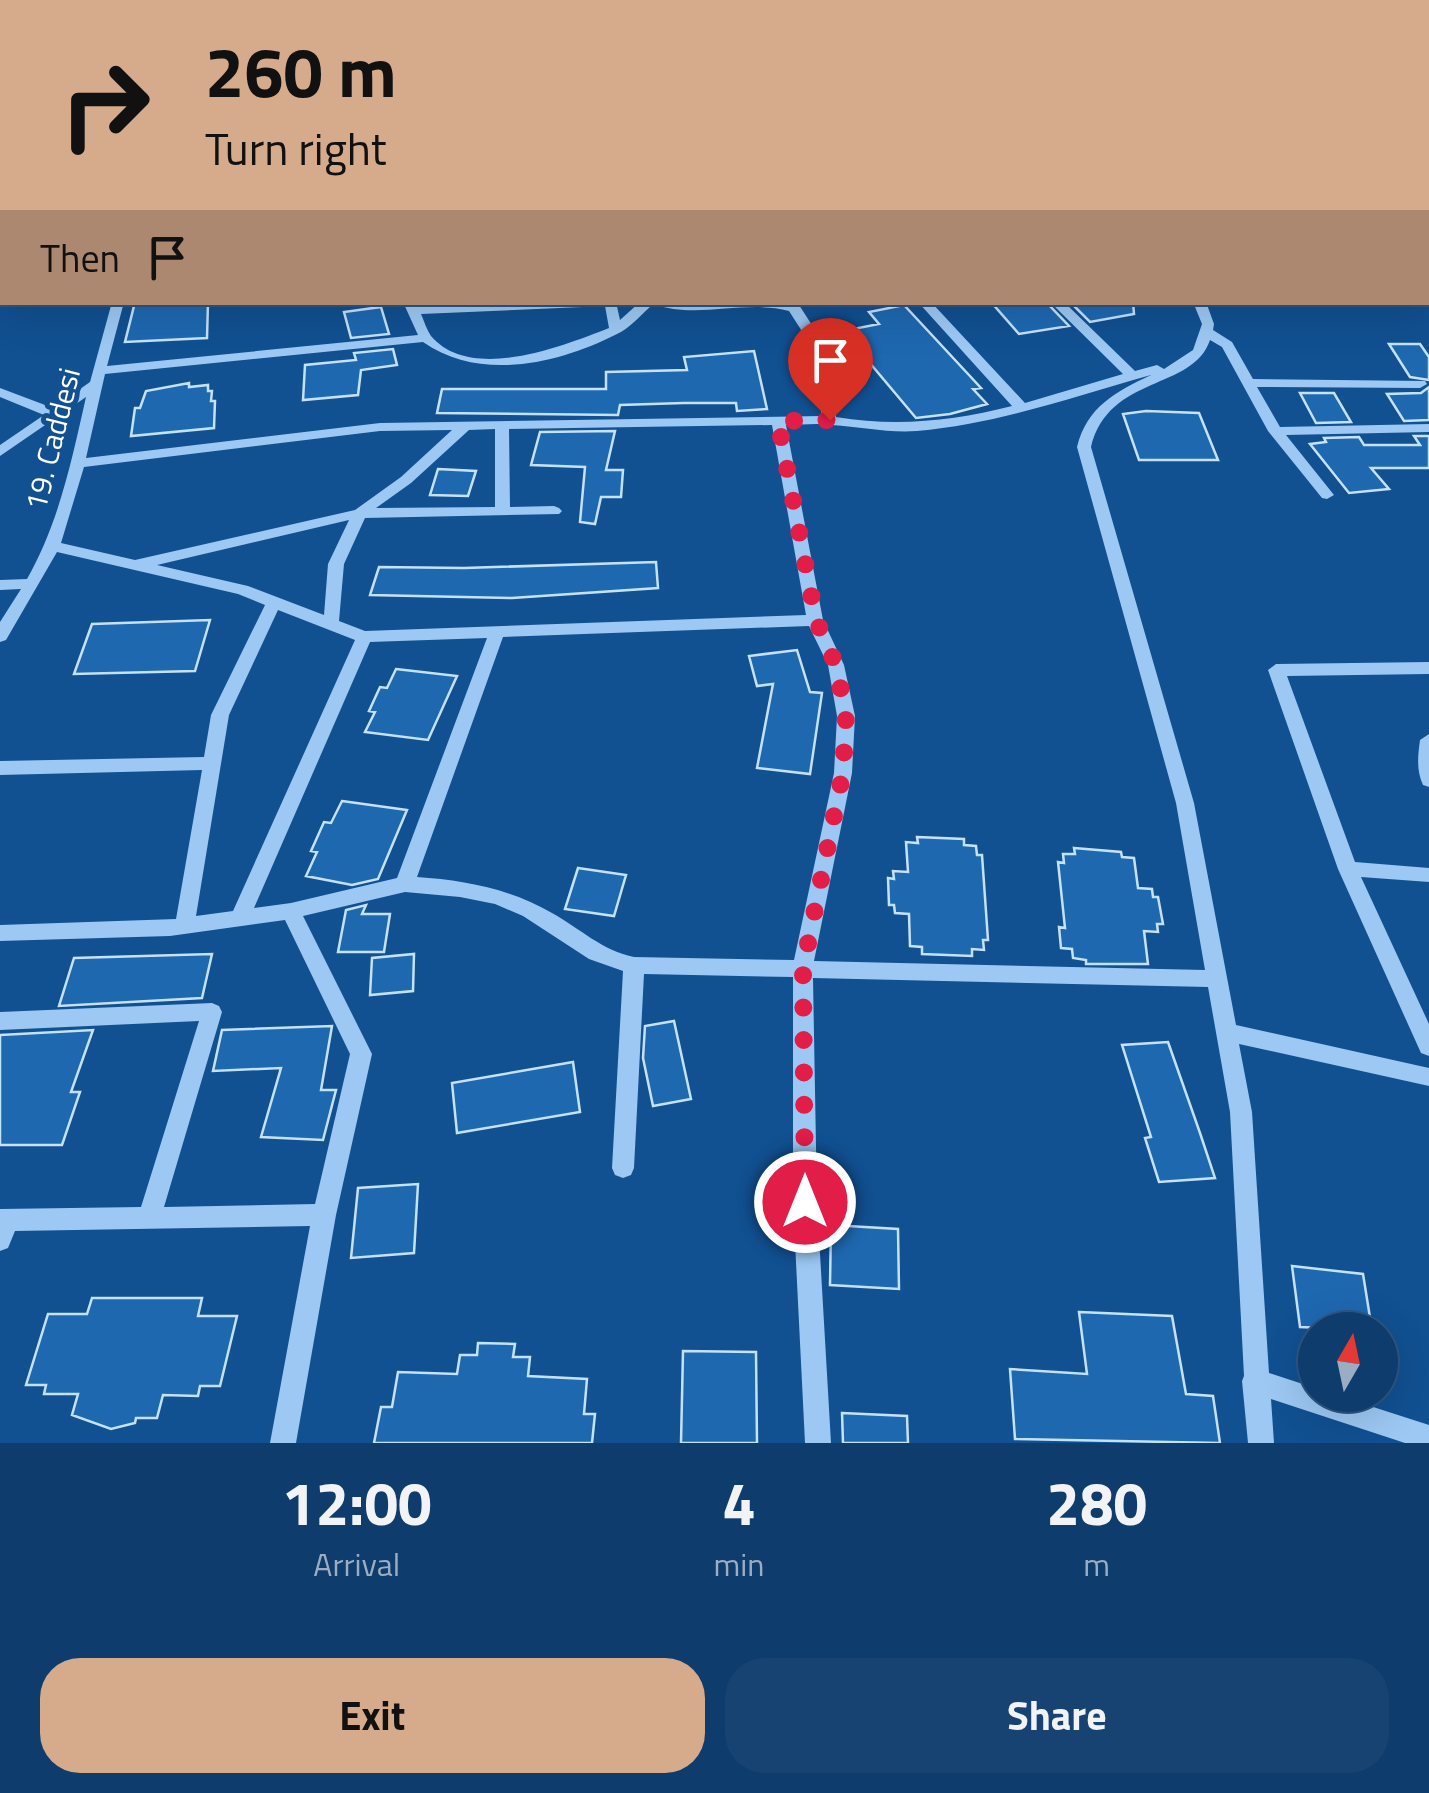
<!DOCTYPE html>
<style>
body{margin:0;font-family:"Titillium Web",sans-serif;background:#164372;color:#f1f3f6;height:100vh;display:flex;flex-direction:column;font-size:38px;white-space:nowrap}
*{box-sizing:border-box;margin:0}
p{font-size:32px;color:#9aadc2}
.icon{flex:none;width:55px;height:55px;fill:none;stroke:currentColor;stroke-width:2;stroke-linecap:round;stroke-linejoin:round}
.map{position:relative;height:1443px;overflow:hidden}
.drawer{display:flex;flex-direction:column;background:#0d3c6d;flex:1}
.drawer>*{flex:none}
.banner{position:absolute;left:0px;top:0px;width:1430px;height:305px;box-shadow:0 10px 40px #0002,0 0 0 2px #2d5680;background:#d6ab8b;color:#111;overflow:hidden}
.needle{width:65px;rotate:9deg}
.fabs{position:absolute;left:1298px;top:1312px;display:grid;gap:20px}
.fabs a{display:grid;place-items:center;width:100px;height:100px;border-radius:50%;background:#0d3c6d;box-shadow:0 10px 40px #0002,0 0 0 2px #2d5680;font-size:50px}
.pin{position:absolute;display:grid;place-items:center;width:85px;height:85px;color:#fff;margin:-102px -42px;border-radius:50% 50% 50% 0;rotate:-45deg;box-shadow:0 0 10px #0007}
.pin .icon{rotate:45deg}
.me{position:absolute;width:110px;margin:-55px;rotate:0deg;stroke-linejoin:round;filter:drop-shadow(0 0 8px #0008)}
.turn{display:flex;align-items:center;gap:35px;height:210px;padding:0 40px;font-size:45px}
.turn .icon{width:130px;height:130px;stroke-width:2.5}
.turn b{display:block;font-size:70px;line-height:85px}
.then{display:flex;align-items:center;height:95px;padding:0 40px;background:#0003;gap:20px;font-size:38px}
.eta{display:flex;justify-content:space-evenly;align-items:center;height:170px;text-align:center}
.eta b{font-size:60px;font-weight:700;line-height:70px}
.button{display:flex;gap:20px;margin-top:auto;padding:20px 40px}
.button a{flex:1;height:115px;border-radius:40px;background:#d6ab8b;color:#111;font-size:40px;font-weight:700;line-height:115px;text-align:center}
.button a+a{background:#164372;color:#f1f3f6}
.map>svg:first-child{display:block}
.building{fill:#1e68b0;stroke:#c4e1fd;stroke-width:2.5}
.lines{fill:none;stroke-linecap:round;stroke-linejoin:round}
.minor{fill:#9cc8f3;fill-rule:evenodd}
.route{stroke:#e11d48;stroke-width:18;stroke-dasharray:0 32.4}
.labels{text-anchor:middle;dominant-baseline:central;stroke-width:10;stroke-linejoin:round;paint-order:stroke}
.street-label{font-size:30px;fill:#fff;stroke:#115091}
</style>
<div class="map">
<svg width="1429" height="1443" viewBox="0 0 1429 1443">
<rect width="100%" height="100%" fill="#115091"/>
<!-- building -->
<path class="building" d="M 135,302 L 208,302 L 207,338 L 125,342 Z
M 991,302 L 1046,302 L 1069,326 L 1019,334 Z
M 1070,302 L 1133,302 L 1134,314 L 1090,322 Z
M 904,305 L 981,388 L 973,389 L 987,404 L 950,414 L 916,418 L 843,331 L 879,324 L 869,312 Z
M 381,307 L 389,334 L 351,338 L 344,312 Z
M 1389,344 L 1420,344 L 1429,357 L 1429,380 L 1410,377 Z
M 393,349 L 397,365 L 361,370 L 358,395 L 303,400 L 305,365 L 356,360 L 354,353 Z
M 754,351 L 767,409 L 737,411 L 736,403 L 684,403 L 620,405 L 618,415 L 437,413 L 442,389 L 606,389 L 606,372 L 687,370 L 684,357 Z
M 189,383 L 189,387 L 208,385 L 208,391 L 212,391 L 211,401 L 215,401 L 214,428 L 131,436 L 135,408 L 140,408 L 146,391 Z
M 1429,387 L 1429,420 L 1404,421 L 1387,394 L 1421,393 Z
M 1300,393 L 1334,393 L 1351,422 L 1316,423 Z
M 1146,411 L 1199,413 L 1218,460 L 1139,460 L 1123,414 Z
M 615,431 L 606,470 L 623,470 L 621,497 L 601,497 L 595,524 L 580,522 L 585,467 L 531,465 L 540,432 Z
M 1414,436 L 1429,436 L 1429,468 L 1371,468 L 1389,489 L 1349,493 L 1310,444 L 1326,442 L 1324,438 L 1359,437 L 1364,445 L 1420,445 Z
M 438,469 L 476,471 L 468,496 L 430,495 Z
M 656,562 L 658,588 L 512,598 L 370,595 L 379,567 L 464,568 Z
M 210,620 L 195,671 L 74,674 L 92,624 Z
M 797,650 L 810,692 L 822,693 L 810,774 L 757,768 L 773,684 L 757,686 L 749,656 Z
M 396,669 L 457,676 L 428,740 L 365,732 L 375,712 L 369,711 L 380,687 L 387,688 Z
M 342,801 L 407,810 L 378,879 L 352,885 L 306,876 L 317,852 L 311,851 L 324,822 L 331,823 Z
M 917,837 L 964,839 L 964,845 L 976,846 L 977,855 L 982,855 L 988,940 L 983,940 L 984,950 L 972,949 L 972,956 L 922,954 L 922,947 L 910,946 L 909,914 L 895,913 L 894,905 L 889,905 L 888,878 L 894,879 L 893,871 L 908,872 L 906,842 L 918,843 Z
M 1074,848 L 1121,852 L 1122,857 L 1134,858 L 1138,888 L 1152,889 L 1153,897 L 1158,897 L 1163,924 L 1157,924 L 1158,932 L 1144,931 L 1148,964 L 1086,964 L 1086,960 L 1073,958 L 1072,949 L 1061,948 L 1059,927 L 1065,928 L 1058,862 L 1064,863 L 1063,854 L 1075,854 Z
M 578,868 L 626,875 L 614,916 L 565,909 Z
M 366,905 L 362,914 L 390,914 L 384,952 L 338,952 L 346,910 Z
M 212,954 L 202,998 L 59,1006 L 74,958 Z
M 414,954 L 413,991 L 370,995 L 372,958 Z
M 674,1021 L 691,1099 L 653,1106 L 643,1058 L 645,1026 Z
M 332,1026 L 321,1090 L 336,1090 L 323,1140 L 261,1137 L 281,1068 L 213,1071 L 222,1030 Z
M 93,1030 L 71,1092 L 80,1092 L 62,1145 L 0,1145 L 0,1035 Z
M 1168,1042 L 1200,1133 L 1215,1178 L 1159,1182 L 1145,1138 L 1151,1137 L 1122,1045 Z
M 573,1062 L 580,1112 L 457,1133 L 452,1083 Z
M 418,1184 L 414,1253 L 351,1258 L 358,1188 Z
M 831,1225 L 898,1229 L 899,1289 L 830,1285 Z
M 1292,1266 L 1363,1274 L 1372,1330 L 1300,1327 Z
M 92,1298 L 202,1298 L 198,1316 L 237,1316 L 220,1386 L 200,1386 L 198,1396 L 163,1395 L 157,1418 L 136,1418 L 135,1423 L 111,1429 L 72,1415 L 78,1394 L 44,1394 L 46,1385 L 26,1385 L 48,1314 L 87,1314 Z
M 1079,1312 L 1172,1316 L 1186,1394 L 1213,1396 L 1220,1443 L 1015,1439 L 1010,1369 L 1087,1374 Z
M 478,1343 L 515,1344 L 513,1357 L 530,1357 L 528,1376 L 587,1379 L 584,1414 L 595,1414 L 592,1443 L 374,1443 L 381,1407 L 392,1407 L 398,1372 L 457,1374 L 460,1355 L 477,1355 Z
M 683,1351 L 756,1352 L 757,1443 L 681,1443 Z
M 842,1413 L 907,1416 L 908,1443 L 843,1443 Z"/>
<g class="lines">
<!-- minor -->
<path class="minor" d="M 137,0 L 147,0 L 149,2 L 139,2 Z
M 438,0 L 448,0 L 448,2 L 439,2 Z
M 566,0 L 619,0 L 615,2 L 565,2 Z
M 927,0 L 938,0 L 940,2 L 930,2 Z
M 1037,0 L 1048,0 L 1050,2 L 1040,2 Z
M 1138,0 L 1149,0 L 1151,2 L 1141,2 Z
M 1254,0 L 1265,0 L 1267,2 L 1257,2 Z
M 2,8 L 2,14 L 0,15 L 0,9 Z
M 1428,28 L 1429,28 L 1429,35 L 1428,35 Z
M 0,48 L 2,48 L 2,54 L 0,54 Z
M 1428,58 L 1429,58 L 1429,64 L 1428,64 Z
M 1428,100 L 1429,100 L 1429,106 L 1428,106 Z
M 0,121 L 2,121 L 2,127 L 0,127 Z
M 1428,157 L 1429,157 L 1429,165 L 1428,165 Z
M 0,187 L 2,187 L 2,193 L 0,193 Z
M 1428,256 L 1429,257 L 1429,265 L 1428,264 Z
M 112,302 L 124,302 L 107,366 L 418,335 L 403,302 L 415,302 L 417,307 L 515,302 L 616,302 L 620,320 L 640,302 L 788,302 L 799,305 L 821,339 L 836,417 C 897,427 953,421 1012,406 L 918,302 L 931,302 L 1025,403 L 1123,374 L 1050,302 L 1064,302 L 1135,371 L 1157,365 L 1164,369 L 1193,350 L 1202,324 L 1193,302 L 1206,302 L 1214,324 L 1213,330 L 1232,342 L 1253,379 L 1425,381 L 1427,384 L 1420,388 L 1257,387 L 1280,427 L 1429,424 L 1429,432 L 1286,435 L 1334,495 L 1327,499 L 1322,498 L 1268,431 L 1222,347 L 1210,340 C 1193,391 1109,374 1091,447 L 1194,803 L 1236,1025 L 1429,1068 L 1429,1086 L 1239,1044 L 1252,1112 L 1269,1373 L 1315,1388 L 1315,1395 L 1336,1395 L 1429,1425 L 1429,1443 L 1405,1443 L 1271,1399 L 1274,1443 L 1248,1443 L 1242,1381 L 1244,1376 L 1230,1112 L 1208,987 L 813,978 L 817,1202 L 831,1443 L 805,1443 L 793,1202 L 793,977 L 644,974 L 634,1168 L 631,1175 L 623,1178 L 615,1175 L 612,1168 L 623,971 L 589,959 L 523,916 L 495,904 L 460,897 L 405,892 L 303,916 L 372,1054 L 336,1215 L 296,1443 L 270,1443 L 310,1226 L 15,1231 L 8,1248 L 0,1251 L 0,1209 L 141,1207 L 199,1021 L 0,1030 L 0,1012 L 212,1003 L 219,1006 L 222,1012 L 164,1207 L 315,1204 L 350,1054 L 285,920 L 170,936 L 0,941 L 0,925 L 176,919 L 202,770 L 0,775 L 0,761 L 204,757 L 211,715 L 265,605 L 238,594 L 57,552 L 6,640 L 0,642 L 0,622 L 21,589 L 0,590 L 0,580 L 27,579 C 59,523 72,459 86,397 L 0,456 L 0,445 L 44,415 L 0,397 L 0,388 L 53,408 L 90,382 ZM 653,304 C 698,320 744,299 789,311 L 807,339 L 822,416 L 380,423 L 86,458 L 105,374 L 423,342 C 480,382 558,364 617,334 C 630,328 642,314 653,304 ZM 605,306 L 609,328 C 563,346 471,383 431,336 C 427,330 424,321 421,314 ZM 1151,375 C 1115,392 1087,407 1077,447 L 1176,803 L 1205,970 L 814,961 L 852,773 L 855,716 L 844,665 L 823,620 L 786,425 C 801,425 817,423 832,425 C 861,427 888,433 917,431 C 997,424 1073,397 1151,375 ZM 772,425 L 806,615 L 365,631 L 339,621 L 344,564 L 365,518 L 559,514 L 562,511 L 559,508 L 554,506 L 510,507 L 509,429 ZM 495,429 L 495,507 L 376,508 L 411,483 L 469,430 ZM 452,430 L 401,477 L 355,510 L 135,560 L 61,543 L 84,467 L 380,431 ZM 349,520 L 328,564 L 324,615 L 248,586 L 157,565 ZM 278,610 L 355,640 L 233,911 L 196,916 L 229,715 ZM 809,626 L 828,665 L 837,716 L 834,773 L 794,960 L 634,957 C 601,950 581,929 552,913 C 511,889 464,880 417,877 L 503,637 ZM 487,638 L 397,878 L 291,903 L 254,908 L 370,642 Z
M 1429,662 L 1429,674 L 1287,676 L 1355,862 L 1429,868 L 1429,882 L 1361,877 L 1429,1024 L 1429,1056 L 1421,1053 L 1338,869 L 1268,670 L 1276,664 Z
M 1429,734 L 1429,787 L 1423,785 C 1416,770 1418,755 1420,740 Z"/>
</g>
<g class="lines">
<!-- route -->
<path class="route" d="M 805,1202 L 803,968 L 843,772 L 846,716 L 836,665 L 816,620 L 778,421 L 830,420"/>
</g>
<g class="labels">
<!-- street labels -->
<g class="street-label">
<text transform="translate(52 439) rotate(-76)">19. Caddesi</text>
</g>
</g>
</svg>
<div class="fabs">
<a><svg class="needle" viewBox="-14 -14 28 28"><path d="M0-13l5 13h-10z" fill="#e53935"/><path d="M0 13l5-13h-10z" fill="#9aadc2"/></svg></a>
</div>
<div class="pin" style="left:830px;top:420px;background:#d93025"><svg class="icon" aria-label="arrive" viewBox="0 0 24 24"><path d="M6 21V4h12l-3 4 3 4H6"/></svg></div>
<svg class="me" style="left:805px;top:1202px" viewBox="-20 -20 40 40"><circle r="17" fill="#e11d48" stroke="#fff" stroke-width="3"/><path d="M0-11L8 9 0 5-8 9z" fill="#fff"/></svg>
<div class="banner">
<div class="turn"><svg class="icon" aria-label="right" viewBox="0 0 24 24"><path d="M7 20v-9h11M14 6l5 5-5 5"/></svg><div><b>260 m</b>Turn right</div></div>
<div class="then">Then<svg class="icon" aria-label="arrive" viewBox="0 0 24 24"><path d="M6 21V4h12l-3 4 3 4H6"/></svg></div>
</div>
</div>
<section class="drawer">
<div class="eta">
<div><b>12:00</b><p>Arrival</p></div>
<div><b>4</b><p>min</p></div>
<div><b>280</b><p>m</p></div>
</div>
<div class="button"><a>Exit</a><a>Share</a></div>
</section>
